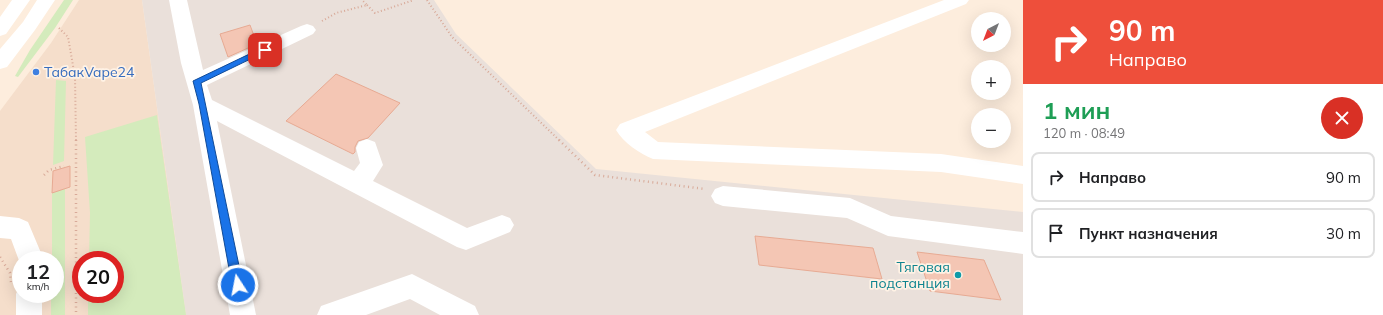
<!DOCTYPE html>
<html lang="ru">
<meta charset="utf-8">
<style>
body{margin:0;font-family:Mulish,sans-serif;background:#f2f2f2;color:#202124;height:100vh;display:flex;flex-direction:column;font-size:15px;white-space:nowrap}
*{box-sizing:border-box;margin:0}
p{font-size:13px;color:#757577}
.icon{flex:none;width:22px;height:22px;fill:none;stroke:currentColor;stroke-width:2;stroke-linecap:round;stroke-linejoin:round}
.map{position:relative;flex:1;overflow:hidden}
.sheet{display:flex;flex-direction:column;background:#fff;width:360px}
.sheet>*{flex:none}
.top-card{background:#ee4f3b;color:#fff;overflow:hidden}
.needle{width:26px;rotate:222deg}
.controls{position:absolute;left:971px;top:12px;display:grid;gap:8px}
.controls a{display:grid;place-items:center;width:40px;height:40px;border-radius:50%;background:#fff;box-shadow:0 4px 16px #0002;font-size:20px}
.speed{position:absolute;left:12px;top:251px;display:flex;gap:8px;font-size:20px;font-weight:700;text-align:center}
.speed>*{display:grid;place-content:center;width:52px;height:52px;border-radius:50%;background:#fff;box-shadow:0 4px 16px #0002;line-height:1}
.speed small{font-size:10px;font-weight:400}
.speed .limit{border:6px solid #d22;background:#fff;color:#111}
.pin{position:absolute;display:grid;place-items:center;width:34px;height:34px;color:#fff;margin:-17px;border-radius:8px;box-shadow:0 2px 6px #0006}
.me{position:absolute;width:44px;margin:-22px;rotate:349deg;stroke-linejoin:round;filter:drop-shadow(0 0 3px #0008)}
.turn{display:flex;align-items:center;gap:14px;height:84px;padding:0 20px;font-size:18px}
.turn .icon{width:52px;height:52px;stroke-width:2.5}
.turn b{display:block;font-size:28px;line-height:34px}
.round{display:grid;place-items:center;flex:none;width:42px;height:42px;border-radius:21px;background:#f2f2f2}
.head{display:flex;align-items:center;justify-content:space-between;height:68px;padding:0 20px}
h1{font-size:24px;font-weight:700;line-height:30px;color:#1e9e55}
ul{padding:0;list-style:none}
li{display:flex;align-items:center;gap:12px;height:50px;margin:0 8px 6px;padding:0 12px;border:2px solid #e0e0e0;border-radius:8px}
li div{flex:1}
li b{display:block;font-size:15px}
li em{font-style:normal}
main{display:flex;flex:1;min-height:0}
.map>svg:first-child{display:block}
.residential{fill:#f5decb;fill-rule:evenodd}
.industrial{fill:#eae0da}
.green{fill:#d4ebbc}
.building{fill:#f4c6b4;stroke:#e7aa93}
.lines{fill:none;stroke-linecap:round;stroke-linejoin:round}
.path-far1{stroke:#d8a998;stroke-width:2;stroke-dasharray:1 2.5;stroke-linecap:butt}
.path{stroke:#d8a998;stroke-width:2.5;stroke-dasharray:1 3.5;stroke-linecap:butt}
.minor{fill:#fff;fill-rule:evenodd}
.route{fill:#1a73e8;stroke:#114b97}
.shop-dot{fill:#3f7fe0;stroke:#fff2e5;stroke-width:1.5}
.culture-dot{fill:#0f9aa8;stroke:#fff2e5;stroke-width:1.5}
.labels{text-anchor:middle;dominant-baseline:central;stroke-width:3.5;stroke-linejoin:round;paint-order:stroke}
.shop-label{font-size:14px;fill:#366cbe;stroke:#fff2e5;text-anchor:start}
.culture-label{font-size:14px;fill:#0d838f;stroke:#fff2e5;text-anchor:end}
</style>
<main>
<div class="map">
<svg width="1023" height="315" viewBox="0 0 1023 315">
<rect width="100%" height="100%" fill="#fdeddd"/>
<!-- residential -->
<path class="residential" d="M 79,0 L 142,0 L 186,315 L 0,315 L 0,111 L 51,43 ZM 21,260 L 55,260 L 55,294 L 21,294 ZM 81,260 L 115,260 L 115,294 L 81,294 Z"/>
<!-- industrial -->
<path class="industrial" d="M 142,0 L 434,0 L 456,34 L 596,169 L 1023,212 L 1023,315 L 186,315 Z"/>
<!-- green -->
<path class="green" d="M 64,0 L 73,0 L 55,28 L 18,77 L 15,76 L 30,50 Z
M 56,80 L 66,81 L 64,161 L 53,165 Z
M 157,115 L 186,315 L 88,315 L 88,294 L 115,294 L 115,260 L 89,260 L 90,213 L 85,137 Z
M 65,188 L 65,315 L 51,315 L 51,294 L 55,294 L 55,260 L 52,260 L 52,193 Z"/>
<!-- building -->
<path class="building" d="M 250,25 L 257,44 L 228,57 L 220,34 Z
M 336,74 L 400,103 L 368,138 L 358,141 L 355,147 L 355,152 L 353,154 L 286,121 Z
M 70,166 L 70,187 L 52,193 L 53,171 Z
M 755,236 L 873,248 L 882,279 L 759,265 Z
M 917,252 L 984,260 L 1001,300 L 930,291 Z"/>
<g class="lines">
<!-- path-far1 -->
<path class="path-far1" d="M 427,0 L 452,37 L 560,141
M 367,5 L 375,13 L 414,0
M 322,21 L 336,13 L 367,5 L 362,0
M 59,28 L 68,37 L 75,77 L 76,141"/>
<!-- path -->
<path class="path" d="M 76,140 L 76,315
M 559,140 L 595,175 L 705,189
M 44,175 L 49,170 L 64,166
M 0,257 L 10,273 L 11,282"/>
<!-- minor -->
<path class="minor" d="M 12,0 L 30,0 L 6,34 L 0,36 L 0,17 Z
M 37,0 L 55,0 L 35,30 L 7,67 L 0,69 L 0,49 L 23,22 Z
M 169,0 L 187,0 L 203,70 L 301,26 L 307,24 L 313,26 L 316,30 L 313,34 L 207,85 L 212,100 L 354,171 L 360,163 L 356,148 L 359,142 L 367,139 L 375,142 L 383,165 L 373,181 L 467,228 L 502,215 L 510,218 L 514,225 L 510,232 L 466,250 L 457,247 L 217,121 L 256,315 L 230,315 L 193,105 L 181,63 Z
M 944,0 L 969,0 L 966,4 L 645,132 L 658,142 L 941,154 L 1023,166 L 1023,184 L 941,172 L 653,159 C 640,154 623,142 616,130 L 620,124 Z
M 723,186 L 850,198 L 891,216 L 1023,232 L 1023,254 L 888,236 L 847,218 L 723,206 L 715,203 L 711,196 L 715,189 Z
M 0,216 L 19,218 L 28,222 L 44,260 L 21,260 L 21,266 L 11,239 L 0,238 Z
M 412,274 L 475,306 L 479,315 L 440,315 L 410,299 L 366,315 L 317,315 L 321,306 Z
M 20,285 L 21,294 L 42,294 L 42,315 L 16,315 L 16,294 Z"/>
</g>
<!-- route -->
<path class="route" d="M 262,48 L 265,48 L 269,50 L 201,83 L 243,285 L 241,288 L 238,290 L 234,288 L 232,285 L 199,104 L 193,81 Z"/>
<!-- markers -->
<circle class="shop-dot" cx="36" cy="72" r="4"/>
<circle class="culture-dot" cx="958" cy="275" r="4"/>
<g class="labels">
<!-- shop labels -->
<g class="shop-label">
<text x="44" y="72">ТабакVape24</text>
</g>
<!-- culture labels -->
<g class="culture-label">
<text x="950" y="267">Тяговая<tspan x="950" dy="16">подстанция</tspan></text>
</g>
</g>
</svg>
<div class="controls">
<a><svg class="needle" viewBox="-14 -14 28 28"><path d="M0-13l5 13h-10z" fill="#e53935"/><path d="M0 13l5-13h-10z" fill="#757577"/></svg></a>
<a>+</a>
<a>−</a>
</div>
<div class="speed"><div>12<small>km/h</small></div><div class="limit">20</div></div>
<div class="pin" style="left:265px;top:50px;background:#d93025"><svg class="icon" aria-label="arrive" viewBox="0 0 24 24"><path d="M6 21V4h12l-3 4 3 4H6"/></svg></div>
<svg class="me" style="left:238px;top:285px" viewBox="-20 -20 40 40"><circle r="17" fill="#1a73e8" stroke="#fff" stroke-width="3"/><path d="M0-11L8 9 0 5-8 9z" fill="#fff"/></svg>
</div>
<section class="sheet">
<div class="top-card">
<div class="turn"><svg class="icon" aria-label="right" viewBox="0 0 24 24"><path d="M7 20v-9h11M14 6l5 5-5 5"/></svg><div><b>90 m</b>Направо</div></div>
</div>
<div class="head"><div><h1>1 мин</h1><p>120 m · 08:49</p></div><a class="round" style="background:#d93025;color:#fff"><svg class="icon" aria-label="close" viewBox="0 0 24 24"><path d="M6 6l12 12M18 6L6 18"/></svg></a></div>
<ul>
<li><svg class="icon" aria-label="right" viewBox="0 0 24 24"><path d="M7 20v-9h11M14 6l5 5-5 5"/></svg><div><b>Направо</b></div><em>90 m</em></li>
<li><svg class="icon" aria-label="arrive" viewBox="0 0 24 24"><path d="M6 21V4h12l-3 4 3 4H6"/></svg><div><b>Пункт назначения</b></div><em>30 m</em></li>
</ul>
</section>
</main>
